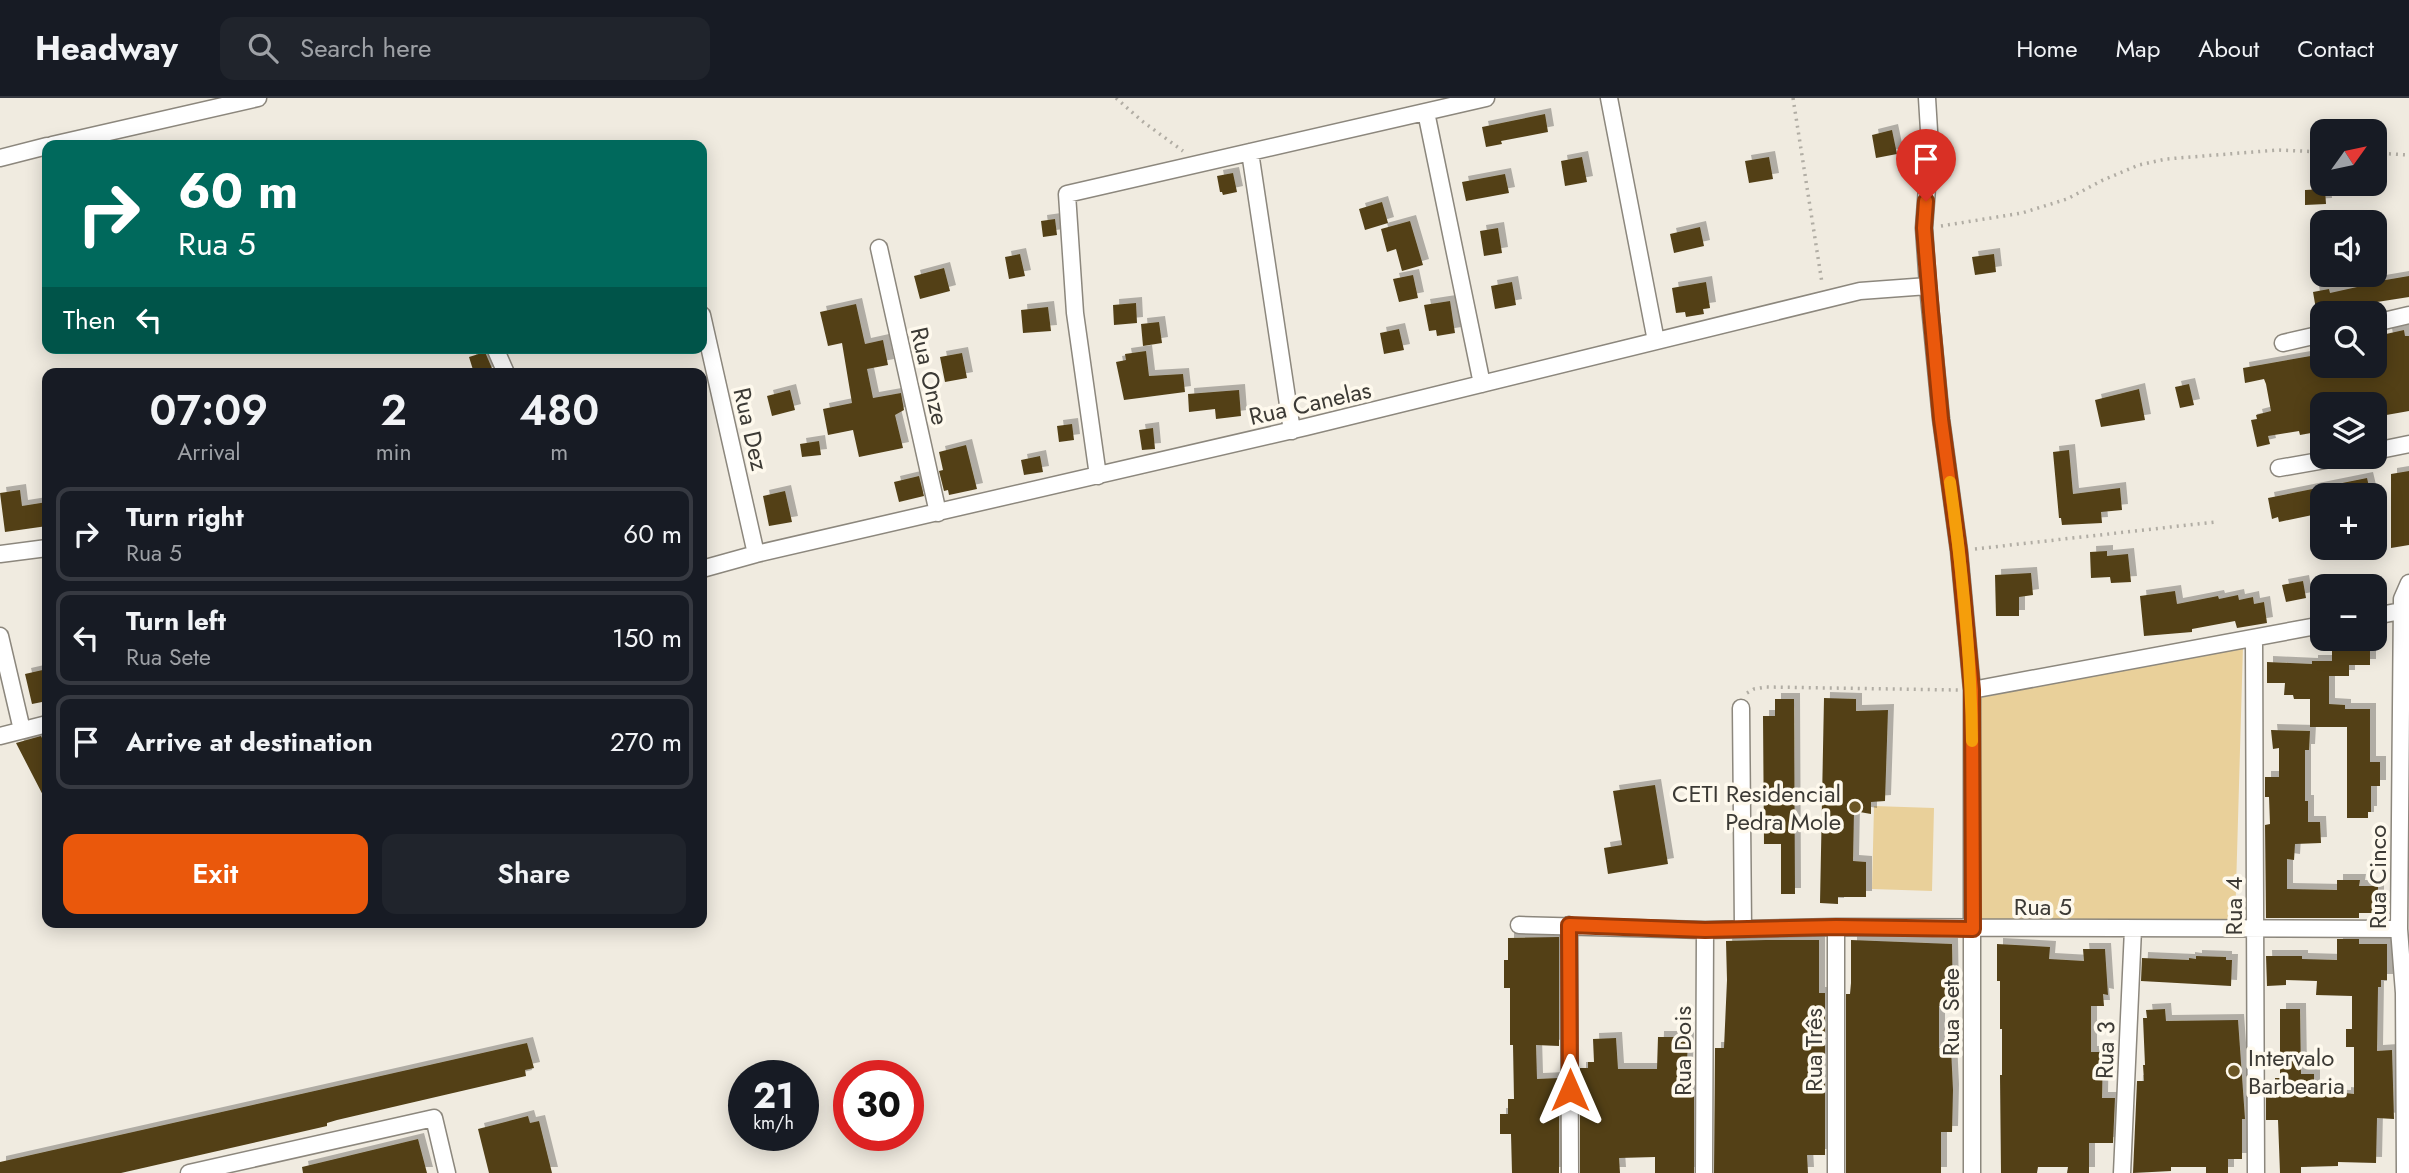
<!DOCTYPE html>
<meta charset="utf-8">
<style>
body{margin:0;font-family:Jost,sans-serif;background:#20242c;color:#f1f3f6;height:100vh;display:flex;flex-direction:column;font-size:26px;white-space:nowrap}
*{box-sizing:border-box;margin:0}
p{font-size:23px;color:#9ea1a6}
.icon{flex:none;width:38px;height:38px;fill:none;stroke:currentColor;stroke-width:2;stroke-linecap:round;stroke-linejoin:round}
.map{position:relative;flex:1;overflow:hidden}
.sheet{position:absolute;left:42px;top:270px;width:665px;height:560px;display:flex;flex-direction:column;background:#171b24;border-radius:14px;box-shadow:0 4px 18px #0003}
.sheet>*{flex:none}
.hud{position:absolute;left:42px;top:42px;width:665px;height:214px;border-radius:14px;box-shadow:0 4px 18px #0003;background:#00695c;color:#fff;overflow:hidden}
.needle{width:46px;rotate:57deg}
.tools{position:absolute;left:2310px;top:21px;display:grid;gap:14px}
.tools a{display:grid;place-items:center;width:77px;height:77px;border-radius:14px;background:#171b24;box-shadow:0 4px 18px #0003;font-size:35px}
.speed{position:absolute;left:728px;top:962px;display:flex;gap:14px;font-size:35px;font-weight:700;text-align:center}
.speed>*{display:grid;place-content:center;width:91px;height:91px;border-radius:50%;background:#171b24;box-shadow:0 4px 18px #0003;line-height:1}
.speed small{font-size:18px;font-weight:400}
.speed .limit{border:10px solid #d22;background:#fff;color:#111}
.pin{position:absolute;display:grid;place-items:center;width:60px;height:60px;color:#fff;margin:-72px -30px;border-radius:50% 50% 50% 0;rotate:-45deg;box-shadow:0 0 7px #0007}
.pin .icon{rotate:45deg}
.me{position:absolute;width:77px;margin:-38px;rotate:0deg;stroke-linejoin:round;filter:drop-shadow(0 0 5px #0008)}
.turn{display:flex;align-items:center;gap:24px;height:147px;padding:0 21px;font-size:32px}
.turn .icon{width:91px;height:91px;stroke-width:2.5}
.turn b{display:block;font-size:49px;line-height:60px}
.then{display:flex;align-items:center;height:66px;padding:0 21px;background:#0003;gap:14px;font-size:26px}
.eta{display:flex;justify-content:space-evenly;align-items:center;height:119px;text-align:center}
.eta b{font-size:42px;font-weight:600;line-height:49px}
.cta{display:flex;gap:14px;margin-top:auto;padding:14px 21px}
.cta a{flex:1;height:80px;border-radius:14px;background:#ea580c;color:#fff;font-size:28px;font-weight:600;line-height:80px;text-align:center}
.cta a+a{background:#20242c;color:#f1f3f6}
ul{padding:0;list-style:none}
li{display:flex;align-items:center;gap:21px;height:94px;margin:0 14px 10px;padding:0 7px;border:4px solid #363941;border-radius:14px}
li div{flex:1}
li b{display:block;font-size:26px}
li em{font-style:normal}
header{display:flex;align-items:center;gap:42px;box-sizing:border-box;height:98px;padding:0 35px;background:#171b24;border-bottom:2px solid #363941}
header strong{font-size:33px}
nav{display:flex;gap:38px;margin-inline-start:auto;font-size:24px}
.search{width:490px;height:63px;background:#20242c;display:flex;align-items:center;gap:18px;box-sizing:border-box;padding:0 24px;border-radius:14px;color:#9ea1a6;font-size:26px}
.map>svg:first-child{display:block}
.green{fill:#e9d09a}
.building{fill:#524018;filter:url(#shadow)}
.lines{fill:none;stroke-linecap:round;stroke-linejoin:round}
.street-casing{stroke:#8c877d;stroke-width:19}
.path{stroke:#b1ada4;stroke-width:3.5;stroke-dasharray:2 5;stroke-linecap:butt}
.street{stroke:#fff;stroke-width:16}
.route-casing{stroke:#983908;stroke-width:18}
.route{stroke:#ea580c;stroke-width:12}
.slow{stroke:#f59e0b;stroke-width:12}
.poi-dot{fill:#6b5625;stroke:#fef9ed;stroke-width:2.5}
.labels{text-anchor:middle;dominant-baseline:central;stroke-width:7;stroke-linejoin:round;paint-order:stroke}
.street-label{font-size:24px;fill:#3c3a35;stroke:#fef9ed}
.poi-label{font-size:24px;fill:#3c3a35;stroke:#fef9ed;text-anchor:end}
</style>
<header>
<strong>Headway</strong>
<div class="search"><svg class="icon" aria-label="search" viewBox="0 0 24 24"><circle cx="10" cy="10" r="6"/><path d="M15 15l6 6"/></svg>Search here</div>
<nav><a>Home</a><a>Map</a><a>About</a><a>Contact</a></nav>
</header>
<div class="map">
<svg width="2409" height="1075" viewBox="0 0 2409 1075">
<defs>
<filter id="shadow"><feDropShadow dx="6" dy="-6" stdDeviation="0" flood-color="#0004"/></filter>
</defs>
<rect width="100%" height="100%" fill="#f0ebe0"/>
<!-- green -->
<path class="green" d="M 2243,548 L 2235,826 L 1979,824 L 1980,600 Z
M 1874,708 L 1934,710 L 1932,793 L 1872,791 Z"/>
<!-- building -->
<path class="building" d="M 1545,16 L 1548,34 L 1501,43 L 1502,46 L 1486,49 L 1482,29 Z
M 1892,32 L 1897,56 L 1876,60 L 1872,37 Z
M 1582,59 L 1587,84 L 1565,88 L 1561,63 Z
M 1769,59 L 1773,81 L 1749,85 L 1745,63 Z
M 1233,75 L 1237,94 L 1223,97 L 1222,94 L 1220,94 L 1217,78 Z
M 1505,76 L 1509,95 L 1466,103 L 1462,84 Z
M 2325,91 L 2326,106 L 2305,107 L 2305,92 Z
M 1382,104 L 1388,125 L 1365,132 L 1359,111 Z
M 1055,121 L 1057,137 L 1043,139 L 1041,123 Z
M 1410,123 L 1423,167 L 1402,173 L 1396,151 L 1387,154 L 1381,131 Z
M 1700,129 L 1704,148 L 1674,155 L 1670,136 Z
M 1498,130 L 1502,155 L 1484,158 L 1480,133 Z
M 1020,156 L 1025,178 L 1009,181 L 1005,159 Z
M 1994,156 L 1996,174 L 1975,177 L 1972,159 Z
M 944,170 L 950,193 L 920,201 L 914,178 Z
M 1413,177 L 1418,200 L 1399,204 L 1393,181 Z
M 2409,178 L 2409,199 L 2345,209 L 2346,211 L 2317,217 L 2313,194 L 2329,191 L 2330,195 L 2357,189 L 2356,187 Z
M 1512,184 L 1516,207 L 1495,211 L 1491,188 Z
M 1706,184 L 1710,210 L 1703,211 L 1704,216 L 1686,219 L 1685,214 L 1676,215 L 1672,190 Z
M 1450,203 L 1455,235 L 1437,238 L 1436,232 L 1429,233 L 1424,207 Z
M 1136,205 L 1137,225 L 1114,227 L 1113,207 Z
M 856,206 L 865,246 L 883,242 L 888,267 L 867,271 L 873,300 L 901,295 L 904,312 L 895,317 L 903,350 L 859,359 L 853,332 L 828,337 L 823,311 L 852,305 L 842,245 L 828,248 L 820,214 Z
M 1048,209 L 1051,233 L 1023,235 L 1021,212 Z
M 1159,224 L 1162,245 L 1143,248 L 1141,226 Z
M 1399,231 L 1404,252 L 1384,256 L 1380,235 Z
M 2404,232 L 2405,238 L 2409,238 L 2409,313 L 2375,319 L 2375,306 L 2322,306 L 2322,333 L 2300,337 L 2299,333 L 2268,338 L 2270,346 L 2257,349 L 2251,322 L 2257,321 L 2256,317 L 2271,313 L 2266,286 L 2264,281 L 2245,285 L 2243,270 L 2322,256 L 2322,268 L 2375,268 L 2375,244 L 2387,242 L 2386,236 Z
M 1146,253 L 1149,278 L 1183,276 L 1185,294 L 1124,302 L 1116,264 L 1126,262 L 1125,256 Z
M 485,254 L 494,275 L 474,275 L 469,259 Z
M 962,255 L 967,280 L 945,284 L 940,259 Z
M 2189,286 L 2194,307 L 2180,310 L 2175,289 Z
M 2139,291 L 2145,322 L 2101,329 L 2095,302 Z
M 790,292 L 795,312 L 772,318 L 767,298 Z
M 1239,292 L 1241,318 L 1216,321 L 1215,311 L 1189,314 L 1188,296 Z
M 1072,326 L 1074,342 L 1059,344 L 1057,328 Z
M 1153,330 L 1155,351 L 1142,352 L 1139,332 Z
M 819,343 L 821,357 L 802,359 L 800,346 Z
M 966,347 L 977,391 L 949,397 L 948,392 L 944,393 L 939,373 L 943,372 L 939,354 Z
M 2069,352 L 2073,396 L 2120,390 L 2122,412 L 2101,414 L 2102,425 L 2062,427 L 2061,420 L 2059,420 L 2053,354 Z
M 1040,358 L 1043,374 L 1024,377 L 1021,362 Z
M 2409,373 L 2409,447 L 2391,450 L 2391,376 Z
M 919,378 L 924,398 L 899,404 L 894,384 Z
M 2367,380 L 2371,397 L 2322,397 L 2322,415 L 2279,424 L 2278,419 L 2272,421 L 2268,400 Z
M 20,392 L 22,408 L 47,404 L 47,428 L 5,434 L 0,395 Z
M 785,393 L 792,424 L 769,428 L 763,398 Z
M 2107,453 L 2107,458 L 2128,456 L 2131,484 L 2111,485 L 2110,479 L 2091,480 L 2090,454 Z
M 2031,475 L 2033,497 L 2019,499 L 2019,518 L 1996,518 L 1995,477 Z
M 2303,483 L 2306,500 L 2286,504 L 2282,487 Z
M 2175,493 L 2177,506 L 2218,498 L 2219,501 L 2238,497 L 2239,502 L 2253,499 L 2254,506 L 2264,504 L 2267,525 L 2237,530 L 2235,523 L 2192,531 L 2192,534 L 2144,538 L 2140,498 Z
M 2370,541 L 2370,567 L 2349,567 L 2349,578 L 2329,578 L 2329,606 L 2345,607 L 2345,611 L 2370,611 L 2370,664 L 2380,664 L 2380,688 L 2371,688 L 2371,714 L 2368,714 L 2368,720 L 2347,720 L 2347,629 L 2310,629 L 2310,601 L 2294,601 L 2293,597 L 2284,597 L 2285,585 L 2267,585 L 2267,564 L 2312,566 L 2312,563 L 2332,563 L 2332,552 L 2353,552 L 2353,542 Z
M 47,571 L 47,603 L 32,606 L 25,576 Z
M 1824,600 L 1856,601 L 1856,613 L 1888,612 L 1885,703 L 1871,704 L 1871,716 L 1854,713 L 1853,763 L 1866,764 L 1866,799 L 1838,799 L 1838,806 L 1820,805 Z
M 1775,601 L 1794,601 L 1795,796 L 1781,796 L 1781,746 L 1764,746 L 1763,618 L 1775,618 Z
M 2271,632 L 2310,633 L 2309,652 L 2305,652 L 2305,703 L 2308,703 L 2308,724 L 2320,724 L 2321,745 L 2295,746 L 2294,762 L 2287,761 L 2287,791 L 2337,792 L 2337,782 L 2360,782 L 2359,788 L 2378,788 L 2378,815 L 2359,815 L 2359,820 L 2266,820 L 2265,727 L 2270,726 L 2269,699 L 2265,699 L 2265,679 L 2279,679 L 2279,650 L 2273,651 Z
M 41,638 L 47,650 L 47,705 L 16,645 Z
M 1655,687 L 1668,766 L 1608,776 L 1604,750 L 1622,747 L 1613,693 Z
M 1559,839 L 1559,948 L 1536,947 L 1537,981 L 1559,980 L 1559,1075 L 1512,1075 L 1511,1036 L 1500,1036 L 1500,1016 L 1508,1016 L 1508,1001 L 1514,1001 L 1513,947 L 1510,947 L 1510,890 L 1504,890 L 1504,862 L 1508,862 L 1508,840 Z
M 2337,841 L 2359,841 L 2359,846 L 2387,846 L 2387,882 L 2381,882 L 2381,889 L 2378,889 L 2377,953 L 2392,952 L 2394,1021 L 2377,1020 L 2376,1065 L 2338,1064 L 2338,1068 L 2301,1069 L 2301,1075 L 2280,1075 L 2278,1022 L 2266,1022 L 2266,999 L 2276,1000 L 2275,980 L 2280,980 L 2280,911 L 2300,911 L 2301,976 L 2314,976 L 2314,997 L 2345,998 L 2345,995 L 2354,996 L 2354,949 L 2346,949 L 2346,931 L 2352,931 L 2352,898 L 2316,897 L 2317,883 L 2286,882 L 2286,887 L 2267,888 L 2266,858 L 2302,858 L 2302,861 L 2337,862 Z
M 1766,842 L 1819,842 L 1819,895 L 1825,895 L 1825,1057 L 1807,1057 L 1808,1075 L 1714,1075 L 1715,950 L 1724,950 L 1727,882 L 1726,843 Z
M 1851,842 L 1952,846 L 1953,908 L 1939,908 L 1939,950 L 1951,950 L 1953,992 L 1952,1034 L 1941,1034 L 1941,1075 L 1846,1075 L 1846,896 L 1850,896 L 1851,885 Z
M 1997,846 L 2050,849 L 2049,861 L 2084,863 L 2083,851 L 2105,851 L 2108,897 L 2103,896 L 2104,908 L 2091,908 L 2091,954 L 2103,954 L 2102,1000 L 2115,1000 L 2113,1045 L 2089,1045 L 2089,1075 L 2067,1075 L 2068,1069 L 2038,1069 L 2037,1075 L 2001,1075 L 2000,977 L 2002,977 L 2002,931 L 2000,931 L 2000,883 L 1997,883 Z
M 2196,858 L 2226,859 L 2226,862 L 2232,862 L 2231,888 L 2141,883 L 2142,860 L 2189,862 L 2189,860 L 2196,861 Z
M 2165,911 L 2166,923 L 2238,922 L 2245,1021 L 2242,1021 L 2242,1061 L 2228,1061 L 2228,1075 L 2206,1075 L 2206,1069 L 2171,1069 L 2171,1073 L 2133,1075 L 2137,983 L 2144,983 L 2143,967 L 2145,967 L 2143,920 L 2147,920 L 2146,912 Z
M 1658,939 L 1688,939 L 1686,993 L 1694,993 L 1694,1075 L 1655,1075 L 1655,1059 L 1619,1060 L 1620,1075 L 1580,1075 L 1580,970 L 1588,970 L 1588,964 L 1594,964 L 1593,941 L 1616,940 L 1618,971 L 1657,971 Z
M 527,945 L 534,970 L 525,972 L 526,978 L 337,1022 L 327,1025 L 327,1028 L 121,1075 L 0,1075 L 0,1064 Z
M 528,1018 L 530,1025 L 539,1023 L 552,1075 L 489,1075 L 478,1031 Z
M 418,1041 L 427,1075 L 303,1075 L 302,1069 Z"/>
<g class="lines">
<!-- street casing -->
<g class="street-casing">
<path id="street" d="M 1609,0 L 1656,243
M 1927,0 L 1930,49 L 1924,130 L 1928,188 L 1941,321 L 1959,453 L 1972,592 L 1972,1075
M 1426,14 L 1482,286
M 52,47 L 258,0
M 1250,54 L 1292,333
M 0,60 L 47,48
M 879,150 L 938,415
M 702,217 L 756,456
M 2375,225 L 2409,217
M 2283,245 L 2322,236
M 495,250 L 506,275
M 2375,353 L 2409,346
M 2279,370 L 2342,359
M 1098,378 L 1075,215 L 1067,96 L 1486,0
M 0,456 L 47,450
M 702,471 L 756,456 L 1306,329 L 1860,193 L 1928,188
M 2375,518 L 2401,513
M 0,538 L 22,632
M 2254,540 L 2256,1075
M 1972,592 L 2322,527
M 1741,610 L 1743,830
M 0,638 L 47,626
M 1519,827 L 1705,832 L 1836,829 L 2399,831
M 1569,827 L 1570,1075
M 189,1075 L 434,1020 L 447,1075
M 1704,1075 L 1705,832
M 1836,1075 L 1836,829
M 2122,1075 L 2133,831
M 2405,1075 L 2404,895 L 2399,831 L 2402,501 L 2409,485"/>
</g>
<!-- path -->
<path class="path" d="M 1116,0 L 1142,23 L 1183,53
M 1793,0 L 1822,185
M 2375,55 L 2409,57
M 1941,128 L 2022,115 L 2067,101 L 2103,82 L 2139,67 L 2166,61 L 2278,52 L 2322,54
M 1975,451 L 2215,424
M 1747,595 L 1754,591 L 1766,589 L 1958,592"/>
<!-- street -->
<use href="#street" class="street"/>
</g>
<g class="lines">
<!-- route casing -->
<g class="route-casing">
<path id="route" d="M 1570,992 L 1569,827 L 1705,832 L 1836,829 L 1973,831 L 1972,592 L 1959,453 L 1941,321 L 1931,214 L 1924,130 L 1926,103"/>
</g>
<!-- route -->
<use href="#route" class="route"/>
<!-- slow -->
<path class="slow" d="M 1950,384 C 1962,470 1971,556 1972,643"/>
</g>
<!-- markers -->
<g class="poi-dot">
<circle cx="1855" cy="709" r="7"/>
<circle cx="2234" cy="973" r="7"/>
</g>
<g class="labels">
<!-- street labels -->
<g class="street-label">
<text transform="translate(930 278) rotate(77)">Rua Onze</text>
<text transform="translate(1310 305) rotate(-13)">Rua Canelas</text>
<text transform="translate(751 331) rotate(77)">Rua Dez</text>
<text transform="translate(2377 779) rotate(-90)">Rua Cinco</text>
<text x="2043" y="808">Rua 5</text>
<text transform="translate(2233 808) rotate(-90)">Rua 4</text>
<text transform="translate(1950 914) rotate(-90)">Rua Sete</text>
<text transform="translate(1813 952) rotate(-90)">Rua Três</text>
<text transform="translate(2105 952) rotate(-88)">Rua 3</text>
<text transform="translate(1682 953) rotate(-90)">Rua Dois</text>
</g>
<!-- poi labels -->
<g class="poi-label">
<text x="1841" y="695">CETI Residencial<tspan x="1841" dy="28">Pedra Mole</tspan></text>
<text x="2248" y="959" text-anchor="start">Intervalo<tspan x="2248" dy="28">Barbearia</tspan></text>
</g>
</g>
</svg>
<div class="tools">
<a><svg class="needle" viewBox="-14 -14 28 28"><path d="M0-13l5 13h-10z" fill="#e53935"/><path d="M0 13l5-13h-10z" fill="#9ea1a6"/></svg></a>
<a><svg class="icon" aria-label="sound" viewBox="0 0 24 24"><path d="M4 9h4l5-4v14l-5-4H4zM17 9q2 3 0 6"/></svg></a>
<a><svg class="icon" aria-label="search" viewBox="0 0 24 24"><circle cx="10" cy="10" r="6"/><path d="M15 15l6 6"/></svg></a>
<a><svg class="icon" aria-label="layers" viewBox="0 0 24 24"><path d="M12 4l9 5-9 5-9-5zM3 14l9 5 9-5"/></svg></a>
<a>+</a>
<a>−</a>
</div>
<div class="speed"><div>21<small>km/h</small></div><div class="limit">30</div></div>
<div class="pin" style="left:1926px;top:103px;background:#d93025"><svg class="icon" aria-label="arrive" viewBox="0 0 24 24"><path d="M6 21V4h12l-3 4 3 4H6"/></svg></div>
<svg class="me" style="left:1570px;top:992px" viewBox="-20 -20 40 40"><path d="M0-17L14 15 0 8-14 15z" fill="#ea580c" stroke="#fff" stroke-width="4"/></svg>
<div class="hud">
<div class="turn"><svg class="icon" aria-label="right" viewBox="0 0 24 24"><path d="M7 20v-9h11M14 6l5 5-5 5"/></svg><div><b>60 m</b>Rua 5</div></div>
<div class="then">Then<svg class="icon" aria-label="left" viewBox="0 0 24 24"><path d="M17 20v-9H6M10 6l-5 5 5 5"/></svg></div>
</div>
<section class="sheet">
<div class="eta">
<div><b>07:09</b><p>Arrival</p></div>
<div><b>2</b><p>min</p></div>
<div><b>480</b><p>m</p></div>
</div>
<ul>
<li><svg class="icon" aria-label="right" viewBox="0 0 24 24"><path d="M7 20v-9h11M14 6l5 5-5 5"/></svg><div><b>Turn right</b><p>Rua 5</p></div><em>60 m</em></li>
<li><svg class="icon" aria-label="left" viewBox="0 0 24 24"><path d="M17 20v-9H6M10 6l-5 5 5 5"/></svg><div><b>Turn left</b><p>Rua Sete</p></div><em>150 m</em></li>
<li><svg class="icon" aria-label="arrive" viewBox="0 0 24 24"><path d="M6 21V4h12l-3 4 3 4H6"/></svg><div><b>Arrive at destination</b></div><em>270 m</em></li>
</ul>
<div class="cta"><a>Exit</a><a>Share</a></div>
</section>
</div>
